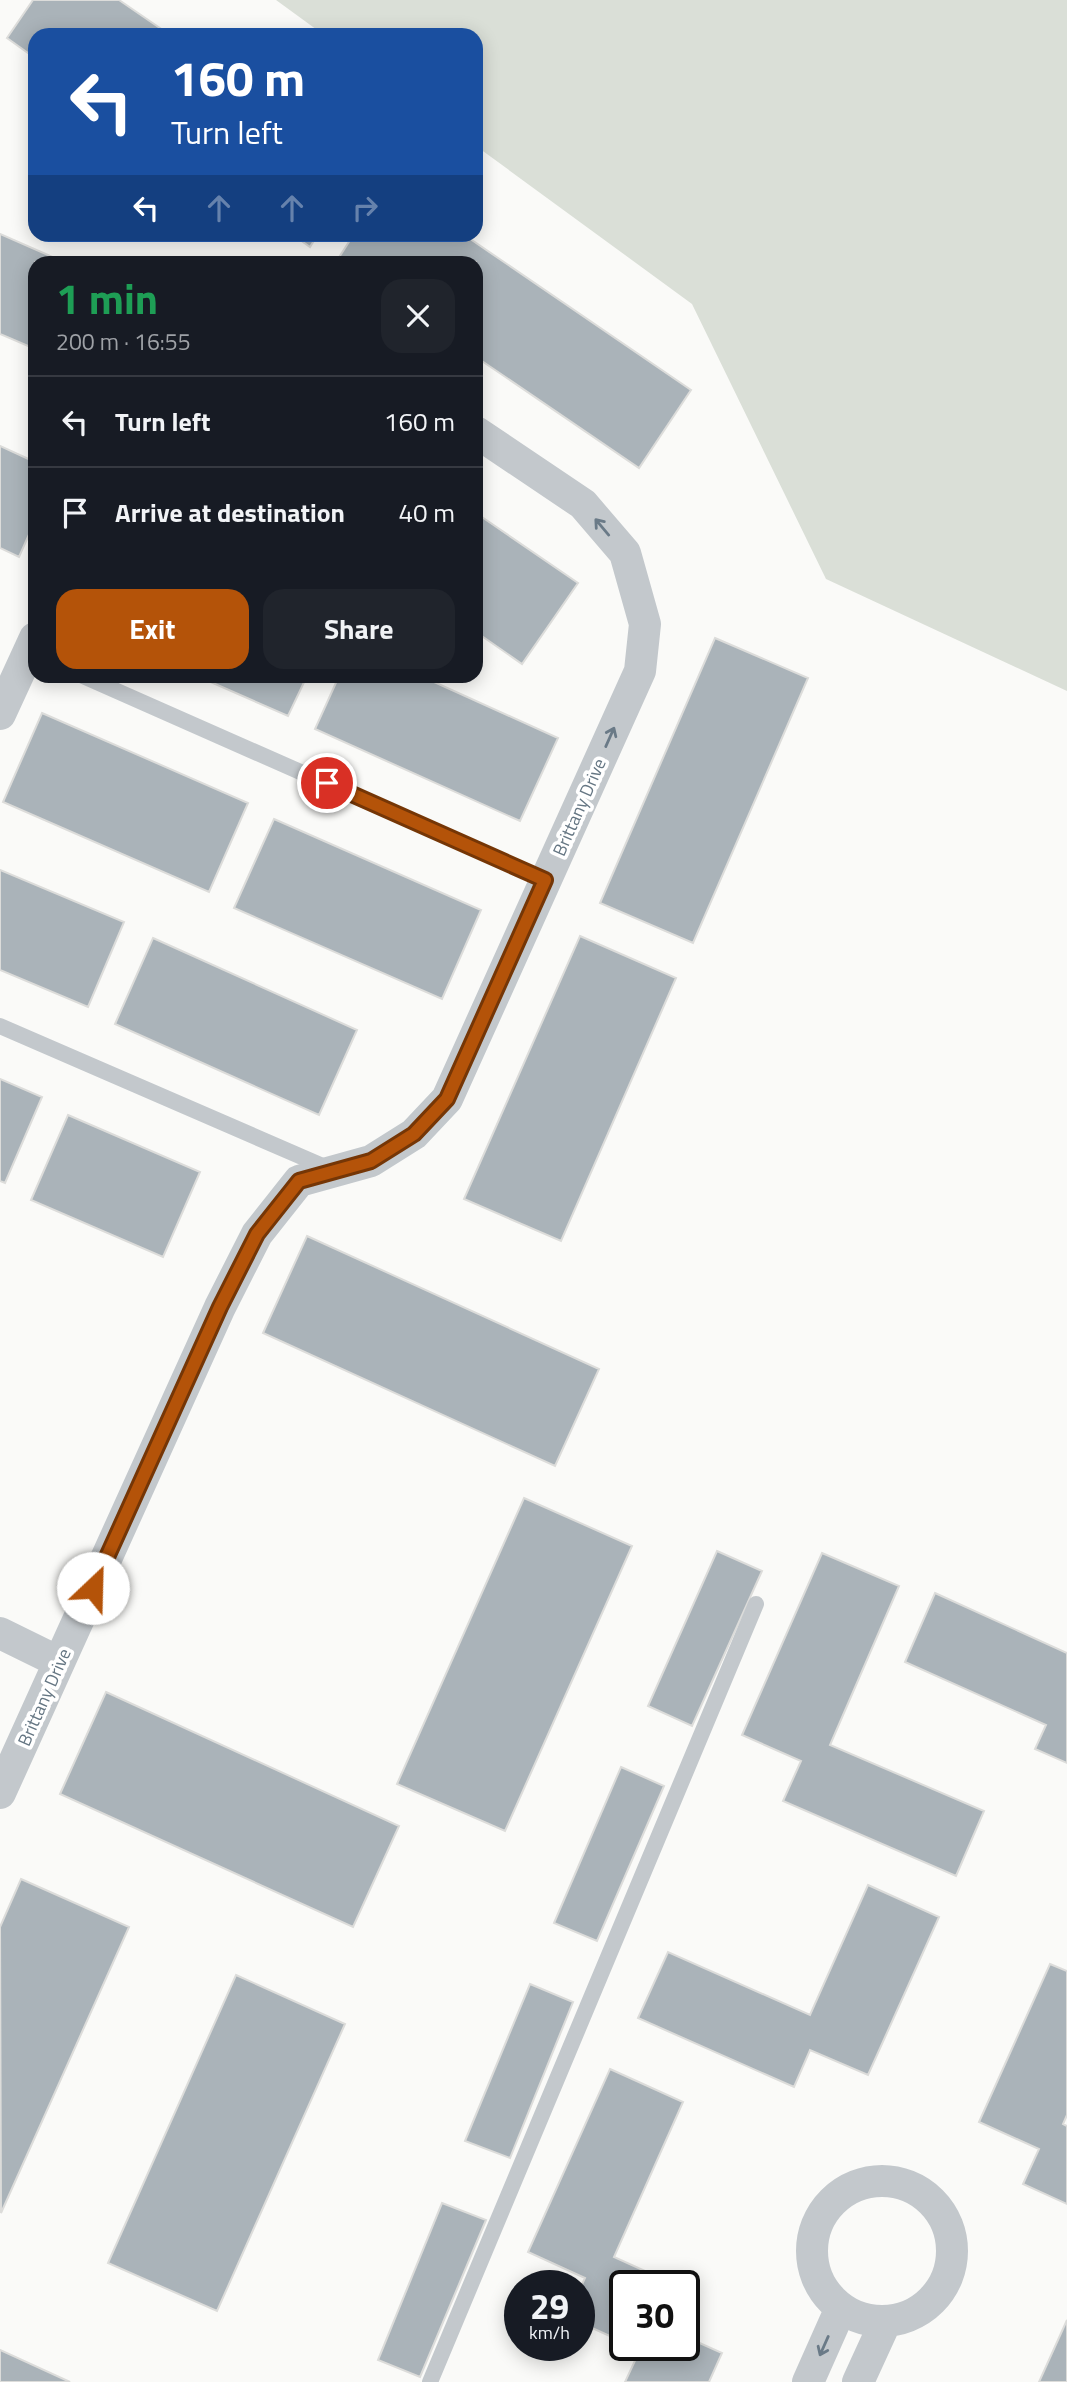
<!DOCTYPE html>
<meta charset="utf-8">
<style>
body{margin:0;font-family:"Titillium Web",sans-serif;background:#20242c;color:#f1f3f6;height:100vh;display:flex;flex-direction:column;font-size:26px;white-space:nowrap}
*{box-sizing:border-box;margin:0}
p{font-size:23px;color:#9ea1a6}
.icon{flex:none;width:38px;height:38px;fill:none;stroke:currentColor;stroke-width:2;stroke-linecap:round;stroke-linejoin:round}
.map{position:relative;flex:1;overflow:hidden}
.drawer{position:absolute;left:28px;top:256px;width:455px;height:427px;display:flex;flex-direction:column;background:#171b24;border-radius:21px;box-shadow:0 4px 18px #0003}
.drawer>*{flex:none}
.hud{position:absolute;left:28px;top:28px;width:455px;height:214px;border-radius:21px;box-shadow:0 4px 18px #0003;background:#1a4fa0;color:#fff;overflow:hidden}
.speed{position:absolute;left:504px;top:2270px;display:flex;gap:14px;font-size:35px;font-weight:700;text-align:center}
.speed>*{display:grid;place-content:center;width:91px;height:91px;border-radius:50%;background:#171b24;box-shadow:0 4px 18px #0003;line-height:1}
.speed small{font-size:18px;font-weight:400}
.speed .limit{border:4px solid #111;border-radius:10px;background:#fff;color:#111}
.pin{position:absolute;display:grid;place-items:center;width:60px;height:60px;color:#fff;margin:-30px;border:4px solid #fff;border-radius:50%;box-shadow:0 2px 7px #0007}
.me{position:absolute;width:77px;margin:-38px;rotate:24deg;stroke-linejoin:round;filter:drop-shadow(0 0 5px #0008)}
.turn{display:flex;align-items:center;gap:24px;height:147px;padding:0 28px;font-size:32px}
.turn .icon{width:91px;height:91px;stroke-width:2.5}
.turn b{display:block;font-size:49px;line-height:60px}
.lanes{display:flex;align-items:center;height:66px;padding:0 28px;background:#0003;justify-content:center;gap:35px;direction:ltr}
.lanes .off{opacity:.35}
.round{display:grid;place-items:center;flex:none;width:74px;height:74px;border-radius:21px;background:#20242c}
.head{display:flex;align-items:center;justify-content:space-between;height:119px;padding:0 28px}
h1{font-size:42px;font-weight:700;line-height:52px;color:#1e9e55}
.action{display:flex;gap:14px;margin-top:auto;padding:14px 28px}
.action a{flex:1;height:80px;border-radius:21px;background:#b45309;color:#fff;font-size:28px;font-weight:700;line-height:80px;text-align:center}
.action a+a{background:#20242c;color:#f1f3f6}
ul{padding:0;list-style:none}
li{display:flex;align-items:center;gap:21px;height:91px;padding:0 28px;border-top:2px solid #363941}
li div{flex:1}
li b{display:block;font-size:26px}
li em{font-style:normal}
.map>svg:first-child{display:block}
.green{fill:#dadfd7}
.building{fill:#aab3b9;stroke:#dcdcda;stroke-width:2}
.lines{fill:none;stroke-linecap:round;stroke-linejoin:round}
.lane{stroke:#c3c8cc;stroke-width:16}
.street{stroke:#c3c8cc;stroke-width:32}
.oneway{stroke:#6a7a87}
.route-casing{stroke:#753606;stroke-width:18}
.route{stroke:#b45309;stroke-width:12}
.labels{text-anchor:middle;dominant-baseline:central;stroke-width:7;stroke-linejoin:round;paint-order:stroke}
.street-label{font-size:18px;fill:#657683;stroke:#fff}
</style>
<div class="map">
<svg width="1067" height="2382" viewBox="0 0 1067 2382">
<rect width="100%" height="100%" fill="#fafaf8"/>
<!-- green -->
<path class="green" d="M 276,0 L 1067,0 L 1067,691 L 826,579 L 692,304 L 476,146 L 476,35 L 324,35 Z"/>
<!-- building -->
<path class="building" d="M 33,0 L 119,0 L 170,35 L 35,35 L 35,58 L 7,38 Z
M 0,234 L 64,262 L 35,262 L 35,349 L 0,334 Z
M 292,234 L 318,234 L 310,247 Z
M 354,234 L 463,234 L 691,390 L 639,468 L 476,357 L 476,262 L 336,262 Z
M 0,446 L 35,462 L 35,521 L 19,557 L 0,548 Z
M 476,513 L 578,583 L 522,664 L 476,632 Z
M 715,638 L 808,678 L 693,943 L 600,903 Z
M 197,676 L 307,676 L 288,716 Z
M 339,676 L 421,676 L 558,738 L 520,821 L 315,729 Z
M 42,713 L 248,803 L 209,892 L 3,802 Z
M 274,819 L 481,910 L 442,999 L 234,908 Z
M 0,870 L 124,922 L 88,1007 L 0,970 Z
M 580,936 L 676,978 L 561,1241 L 464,1199 Z
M 153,938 L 357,1030 L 319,1115 L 115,1024 Z
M 0,1079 L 42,1097 L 5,1183 L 0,1181 Z
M 68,1115 L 200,1172 L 163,1257 L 31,1200 Z
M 307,1236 L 599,1369 L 555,1466 L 263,1333 Z
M 524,1498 L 632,1546 L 505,1831 L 397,1784 Z
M 717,1551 L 762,1571 L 692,1726 L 648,1706 Z
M 822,1553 L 899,1586 L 830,1745 L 984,1811 L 956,1876 L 783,1801 L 801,1761 L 742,1735 Z
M 935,1593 L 1067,1653 L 1067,1763 L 1035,1749 L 1046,1725 L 905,1662 Z
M 106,1692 L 399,1826 L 353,1927 L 60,1794 Z
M 621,1767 L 664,1786 L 597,1941 L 554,1923 Z
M 21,1879 L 129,1927 L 1,2213 L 0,1927 Z
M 868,1885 L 939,1917 L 868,2075 L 810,2050 L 794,2087 L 638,2018 L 668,1952 L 810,2015 Z
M 1050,1964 L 1067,1971 L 1067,2115 L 1063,2124 L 1067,2126 L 1067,2204 L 1023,2184 L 1039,2149 L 979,2122 Z
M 236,1975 L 345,2024 L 217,2311 L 108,2263 Z
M 530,1984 L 573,2002 L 510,2158 L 465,2141 Z
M 610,2069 L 683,2102 L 614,2257 L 678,2286 L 625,2286 L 625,2343 L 579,2322 L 579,2291 L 585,2278 L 528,2252 Z
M 442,2203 L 486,2220 L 420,2377 L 378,2360 Z
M 1067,2320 L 1067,2382 L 1039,2382 Z
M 684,2336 L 722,2353 L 709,2382 L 625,2382 L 640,2350 L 629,2345 L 684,2345 Z
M 0,2350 L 70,2382 L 0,2382 Z"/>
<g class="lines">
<!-- lane -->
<path class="lane" d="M 83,676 L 545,880
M 0,1026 L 332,1170
M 430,2382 L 756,1604"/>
<!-- street -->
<path class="street" d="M 0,714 L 35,638
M 0,1633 L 59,1662
M 0,1793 L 220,1307 L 257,1234 L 299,1181 L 371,1161 L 414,1134 L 447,1099 L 640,671 L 645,624 L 625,553 L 583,504 L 476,432
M812 2251a70 70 0 1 1 140 0a70 70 0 1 1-140 0Z
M 808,2382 L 840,2310
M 858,2382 L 885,2323"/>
</g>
<!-- one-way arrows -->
<defs><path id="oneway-shaft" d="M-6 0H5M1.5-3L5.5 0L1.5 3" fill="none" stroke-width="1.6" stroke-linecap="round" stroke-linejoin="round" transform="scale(1.75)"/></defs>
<g class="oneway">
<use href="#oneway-shaft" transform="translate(602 527) rotate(-130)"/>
<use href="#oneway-shaft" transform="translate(610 737) rotate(-66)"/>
<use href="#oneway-shaft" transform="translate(824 2346) rotate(114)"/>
</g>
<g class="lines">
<!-- route casing -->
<g class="route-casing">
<path id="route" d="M 93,1588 L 220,1307 L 257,1234 L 299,1181 L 371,1161 L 414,1134 L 447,1099 L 545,880 L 327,783"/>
</g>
<!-- route -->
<use href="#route" class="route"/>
</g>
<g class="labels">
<!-- street labels -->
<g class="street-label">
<text transform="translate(579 807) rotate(-66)">Brittany Drive</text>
<text transform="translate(44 1697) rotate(-66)">Brittany Drive</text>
</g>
</g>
</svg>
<div class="speed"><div>29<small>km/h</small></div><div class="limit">30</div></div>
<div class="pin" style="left:327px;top:783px;background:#d93025"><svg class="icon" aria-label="arrive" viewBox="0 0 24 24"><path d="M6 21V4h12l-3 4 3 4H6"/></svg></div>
<svg class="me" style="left:93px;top:1588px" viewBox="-20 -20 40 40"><circle r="19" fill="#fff"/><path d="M0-13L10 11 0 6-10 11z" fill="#b45309"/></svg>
<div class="hud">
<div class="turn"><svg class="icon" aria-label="left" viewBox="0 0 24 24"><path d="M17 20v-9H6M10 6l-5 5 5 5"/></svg><div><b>160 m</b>Turn left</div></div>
<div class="lanes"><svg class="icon" aria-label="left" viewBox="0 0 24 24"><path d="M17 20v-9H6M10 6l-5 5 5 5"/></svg><svg class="icon off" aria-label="ahead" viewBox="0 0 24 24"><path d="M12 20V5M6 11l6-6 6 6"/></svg><svg class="icon off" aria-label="ahead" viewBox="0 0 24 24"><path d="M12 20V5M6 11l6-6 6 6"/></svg><svg class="icon off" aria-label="right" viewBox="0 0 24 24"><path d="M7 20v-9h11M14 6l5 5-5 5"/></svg></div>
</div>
<section class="drawer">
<div class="head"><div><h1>1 min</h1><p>200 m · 16:55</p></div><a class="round"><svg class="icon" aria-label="close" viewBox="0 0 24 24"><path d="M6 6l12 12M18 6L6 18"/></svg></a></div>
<ul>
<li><svg class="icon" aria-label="left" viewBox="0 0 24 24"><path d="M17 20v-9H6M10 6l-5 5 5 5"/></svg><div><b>Turn left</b></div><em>160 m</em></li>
<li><svg class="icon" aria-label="arrive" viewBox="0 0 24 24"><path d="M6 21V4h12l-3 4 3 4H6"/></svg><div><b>Arrive at destination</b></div><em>40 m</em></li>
</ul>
<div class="action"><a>Exit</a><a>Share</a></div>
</section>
</div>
